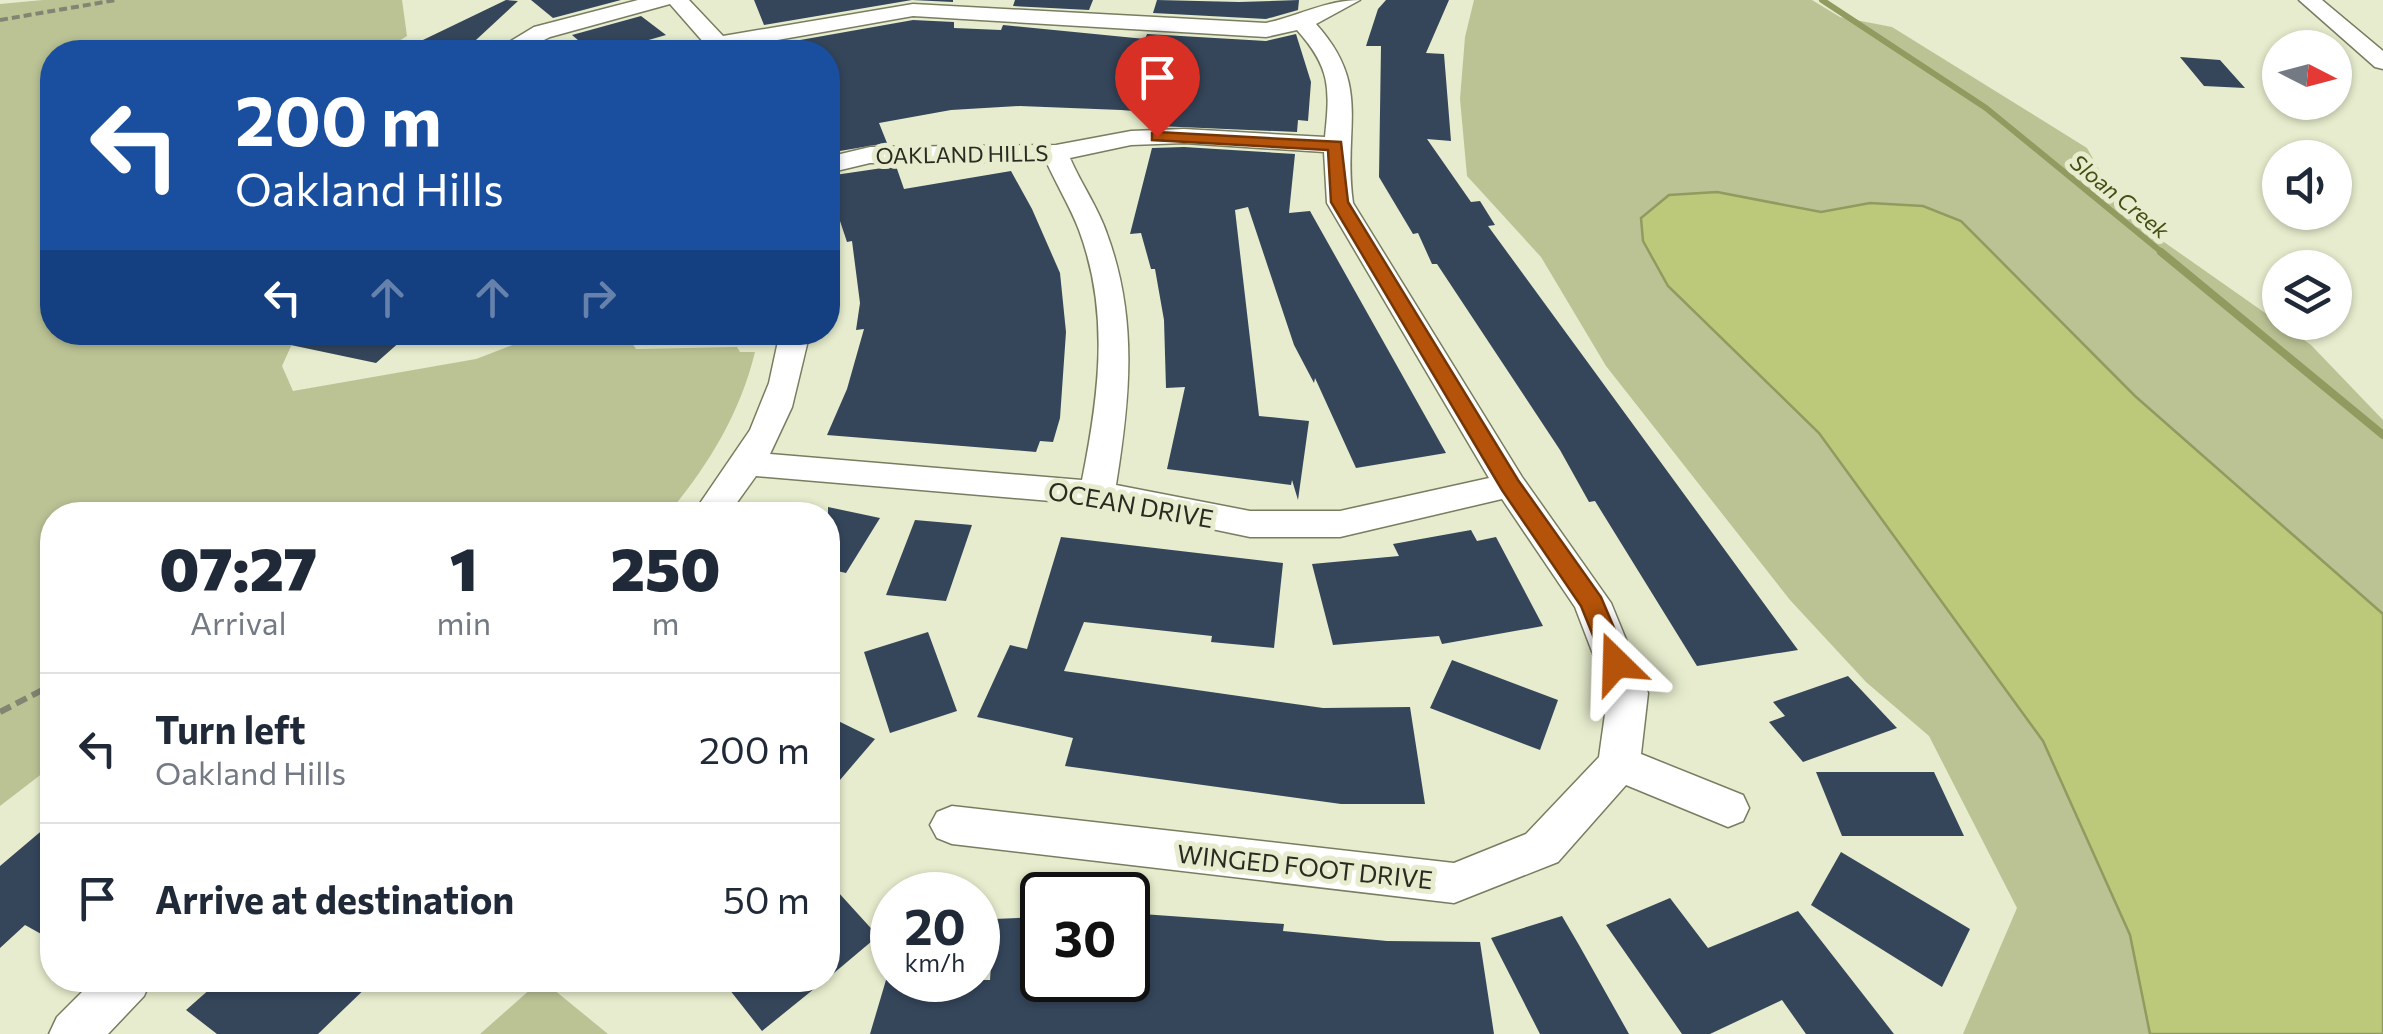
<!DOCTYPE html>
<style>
body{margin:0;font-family:Commissioner,sans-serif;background:#f2f2f3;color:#1f2937;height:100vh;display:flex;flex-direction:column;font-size:38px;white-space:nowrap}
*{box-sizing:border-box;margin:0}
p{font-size:32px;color:#747a83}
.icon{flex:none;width:55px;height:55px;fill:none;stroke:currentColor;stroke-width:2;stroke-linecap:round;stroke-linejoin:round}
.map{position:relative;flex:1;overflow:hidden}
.sheet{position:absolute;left:40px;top:502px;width:800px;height:490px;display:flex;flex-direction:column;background:#fff;border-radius:40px;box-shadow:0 2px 8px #0004}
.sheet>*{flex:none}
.banner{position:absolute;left:40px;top:40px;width:800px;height:305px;border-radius:40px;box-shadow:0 2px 8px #0004;background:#1a4fa0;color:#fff;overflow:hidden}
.needle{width:65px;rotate:96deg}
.tools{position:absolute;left:2262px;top:30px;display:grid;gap:20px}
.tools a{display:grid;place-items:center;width:90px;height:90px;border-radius:50%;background:#fff;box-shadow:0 2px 8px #0004;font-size:50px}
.speed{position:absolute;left:870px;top:872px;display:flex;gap:20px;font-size:50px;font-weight:700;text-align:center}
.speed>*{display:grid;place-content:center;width:130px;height:130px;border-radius:50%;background:#fff;box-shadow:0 2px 8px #0004;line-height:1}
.speed small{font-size:25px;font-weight:400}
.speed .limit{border:5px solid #111;border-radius:15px;background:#fff;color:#111}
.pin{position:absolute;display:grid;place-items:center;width:85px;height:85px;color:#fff;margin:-102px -42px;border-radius:50% 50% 50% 0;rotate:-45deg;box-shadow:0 0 10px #0007}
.pin .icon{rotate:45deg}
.me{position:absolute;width:110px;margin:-55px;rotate:338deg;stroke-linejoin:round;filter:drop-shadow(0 0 8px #0008)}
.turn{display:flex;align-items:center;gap:35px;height:210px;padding:0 30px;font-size:45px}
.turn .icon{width:130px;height:130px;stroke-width:2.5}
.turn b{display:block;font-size:70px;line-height:85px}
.lanes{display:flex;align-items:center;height:95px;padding:0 30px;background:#0003;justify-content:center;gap:50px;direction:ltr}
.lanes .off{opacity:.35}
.eta{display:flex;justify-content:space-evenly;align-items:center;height:170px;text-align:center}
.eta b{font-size:60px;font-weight:800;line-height:70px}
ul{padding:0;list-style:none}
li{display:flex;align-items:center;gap:30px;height:150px;padding:0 30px;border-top:2px solid #e0e1e3}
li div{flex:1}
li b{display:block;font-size:38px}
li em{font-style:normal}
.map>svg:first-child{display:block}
.green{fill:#bbc395}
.water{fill:#bdc97a;stroke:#919a5f;stroke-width:2.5}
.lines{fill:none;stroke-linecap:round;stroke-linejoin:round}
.stream-far1{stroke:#919a5f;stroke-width:6}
.stream{stroke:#919a5f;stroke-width:8}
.building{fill:#35465b}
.street-casing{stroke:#787d60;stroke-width:3}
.path-far1{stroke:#818571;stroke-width:4;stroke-dasharray:8 4;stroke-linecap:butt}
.path{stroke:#818571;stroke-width:6;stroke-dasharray:12 6;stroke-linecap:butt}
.street{fill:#fff;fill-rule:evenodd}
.route{fill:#b45309;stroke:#753606;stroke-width:2.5}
.labels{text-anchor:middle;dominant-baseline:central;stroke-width:10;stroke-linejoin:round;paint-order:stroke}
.far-street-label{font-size:22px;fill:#292b20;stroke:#e6eccd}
.far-water-label{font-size:22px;font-style:italic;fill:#464d12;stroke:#e6eccd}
.street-label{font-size:25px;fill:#292b20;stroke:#e6eccd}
</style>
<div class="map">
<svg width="2383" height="1034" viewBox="0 0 2383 1034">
<rect width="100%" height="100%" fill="#e6eccd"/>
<!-- green -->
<path class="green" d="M 43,0 L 402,0 L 407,36 L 382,52 L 52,52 L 52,332 L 297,333 L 282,366 L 293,391 L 476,359 L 544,333 L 626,333 L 636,349 L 737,347 L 740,352 L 755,352 C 740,414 708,466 667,515 L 52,515 L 52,766 L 0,806 L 0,4 Z
M 1474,0 L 1812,0 L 1840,17 L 1892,27 L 2087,148 L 2124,214 L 2311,345 L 2383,420 L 2383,1034 L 1963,1034 L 2017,908 L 1929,736 L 1866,682 L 1790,600 L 1606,366 L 1541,257 L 1467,176 L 1460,99 L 1465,37 Z
M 541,980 L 542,980 L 608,1034 L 480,1034 Z"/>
<!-- water -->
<path class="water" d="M 1717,192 L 1821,212 L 1870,203 L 1923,206 L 1961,221 L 2135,396 L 2383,614 L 2383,1034 L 2150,1034 L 2130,935 L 2043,741 L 1819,433 L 1668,286 L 1643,241 L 1641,218 L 1669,195 Z"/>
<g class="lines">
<!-- stream-far1 -->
<path class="stream-far1" d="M 1822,0 L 1986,108 L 2164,254"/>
<!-- stream -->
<path class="stream" d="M 2161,252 L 2383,435"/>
</g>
<!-- building -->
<path class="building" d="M 506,0 L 518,1 L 463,52 L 398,52 Z
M 531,0 L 621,0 L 553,18 Z
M 754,0 L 953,0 L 953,2 L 912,0 L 764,25 Z
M 1015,0 L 1093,0 L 1089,10 L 1013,6 Z
M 1157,0 L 1239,2 L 1299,0 L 1298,10 L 1266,19 L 1153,13 Z
M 1386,0 L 1449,0 L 1426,53 L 1444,54 L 1451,141 L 1427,139 L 1471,202 L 1480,201 L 1495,225 L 1488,226 L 1798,650 L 1697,666 L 1595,501 L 1589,502 L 1560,450 L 1437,264 L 1432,264 L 1418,233 L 1413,234 L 1379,177 L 1381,46 L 1366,46 L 1378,9 Z
M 641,16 L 666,35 L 607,52 L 592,52 L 572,35 Z
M 913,20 L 954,22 L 954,28 L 1001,30 L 1003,25 L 1145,39 L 1147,34 L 1266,41 L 1296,34 L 1311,82 L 1308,121 L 1298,120 L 1297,132 L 1157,126 L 1161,113 L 1121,110 L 1020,106 L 951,110 L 879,123 L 887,143 L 828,153 L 828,52 L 775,52 L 772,45 Z
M 2180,57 L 2220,60 L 2245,88 L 2204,86 Z
M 1184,147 L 1295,154 L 1289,213 L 1310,211 L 1446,453 L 1356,468 L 1315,378 L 1314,383 L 1294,345 L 1248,207 L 1235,210 L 1259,416 L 1309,421 L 1298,500 L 1292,480 L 1291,485 L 1167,469 L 1185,387 L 1166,388 L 1164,320 L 1155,269 L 1151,269 L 1141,233 L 1130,234 L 1152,148 Z
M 896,166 L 904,189 L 1011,171 L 1032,209 L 1060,273 L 1066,332 L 1060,418 L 1053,442 L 1040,441 L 1036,452 L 827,435 L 847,389 L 864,329 L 856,330 L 860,303 L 852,241 L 847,242 L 835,206 L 828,207 L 828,176 Z
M 287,332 L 411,332 L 376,363 L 286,344 Z
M 828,507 L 880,518 L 846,573 L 828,569 Z
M 915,520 L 972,525 L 946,601 L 886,595 Z
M 1471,530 L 1477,541 L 1496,537 L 1543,626 L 1442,644 L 1439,636 L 1333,645 L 1312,564 L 1399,556 L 1393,544 Z
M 1061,537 L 1283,563 L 1274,648 L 1211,642 L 1212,636 L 1084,622 L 1064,671 L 1323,708 L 1410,707 L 1425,804 L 1341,804 L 1065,766 L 1073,738 L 977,717 L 1010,645 L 1027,649 Z
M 928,632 L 957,711 L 890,733 L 864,652 Z
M 1452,660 L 1558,700 L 1540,750 L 1430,708 Z
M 1848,676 L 1897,728 L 1803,762 L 1769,722 L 1785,716 L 1773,702 Z
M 828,716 L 875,739 L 828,794 Z
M 1816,772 L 1934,772 L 1964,836 L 1842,836 Z
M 52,822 L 52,940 L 25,925 L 0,948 L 0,866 Z
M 1841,852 L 1970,929 L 1942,987 L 1811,905 Z
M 828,881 L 878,936 L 828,978 Z
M 1670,898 L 1708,948 L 1798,911 L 1894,1034 L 1806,1034 L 1782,1000 L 1710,1034 L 1682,1034 L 1606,925 Z
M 1128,913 L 1284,924 L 1283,931 L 1387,941 L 1480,942 L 1494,1034 L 870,1034 L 886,980 L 990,980 L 994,919 L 1042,917 L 1042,980 L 1128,980 Z
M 1562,916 L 1579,945 L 1629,1034 L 1540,1034 L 1491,938 Z
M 220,980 L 374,980 L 318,1034 L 217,1034 L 186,1010 Z
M 722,980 L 825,980 L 762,1031 Z"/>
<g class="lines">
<!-- street casing -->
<g class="street-casing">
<path id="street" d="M 638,0 L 689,0 L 723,36 L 913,4 L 1266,23 C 1299,16 1326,0 1360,0 L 1316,24 C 1373,87 1342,128 1353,203 L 1522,477 L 1611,603 L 1648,693 L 1641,754 L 1743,795 L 1749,808 L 1743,821 L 1728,827 L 1626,785 L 1558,862 L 1454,903 L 952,844 L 937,838 L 930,825 L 937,812 L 952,806 L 1454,863 L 1526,834 L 1599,757 L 1608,693 L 1575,607 L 1502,499 L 1340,537 L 1250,537 L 1097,505 L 756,476 L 728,515 L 692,515 L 750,430 L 769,383 L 780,332 L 810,332 L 792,407 L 770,454 L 1082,480 C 1099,395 1110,313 1079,230 C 1070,206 1056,184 1046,161 L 870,163 L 828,173 L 828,157 L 870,147 L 1056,145 L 1131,131 L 1184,129 L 1325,137 C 1330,88 1331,68 1297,30 L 1266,37 L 913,16 L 732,48 L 734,52 L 712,52 L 670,4 L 550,37 L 520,52 L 493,52 L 534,27 ZM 1184,143 L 1324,152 L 1327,203 L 1489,478 L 1340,511 L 1250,511 L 1116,485 C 1130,398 1138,318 1107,234 C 1098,207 1081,184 1070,158 L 1131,145 Z
M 2299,0 L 2322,0 L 2383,51 L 2383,69 L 2375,67 Z
M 94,980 L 151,980 L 144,996 L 108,1034 L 49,1034 L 57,1017 Z"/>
</g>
<!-- path-far1 -->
<path class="path-far1" d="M 0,20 L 116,0"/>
<!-- path -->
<path class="path" d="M 0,712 L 52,685"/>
<!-- street -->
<use href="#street" class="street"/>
</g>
<!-- route -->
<path class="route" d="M 1157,132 L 1341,142 L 1348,202 L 1518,480 L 1601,597 L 1629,663 L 1625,670 L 1607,670 L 1581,606 L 1502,490 L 1331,202 L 1328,150 L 1152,140 L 1152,133 Z"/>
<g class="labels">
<!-- far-street labels -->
<g class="far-street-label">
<text transform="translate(962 154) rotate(-1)">OAKLAND HILLS</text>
</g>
<!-- far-water labels -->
<g class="far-water-label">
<text transform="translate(2120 196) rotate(39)">Sloan Creek</text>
</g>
<!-- street labels -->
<g class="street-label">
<text transform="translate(1131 504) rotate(10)">OCEAN DRIVE</text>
<text transform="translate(1305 866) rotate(6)">WINGED FOOT DRIVE</text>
</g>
</g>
</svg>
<div class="tools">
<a><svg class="needle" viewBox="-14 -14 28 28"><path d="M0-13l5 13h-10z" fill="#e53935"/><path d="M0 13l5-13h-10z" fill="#747a83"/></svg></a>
<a><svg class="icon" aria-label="sound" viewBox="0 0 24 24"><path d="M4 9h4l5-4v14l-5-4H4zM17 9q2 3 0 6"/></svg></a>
<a><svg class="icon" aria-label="layers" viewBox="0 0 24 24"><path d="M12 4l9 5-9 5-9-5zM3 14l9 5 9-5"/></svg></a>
</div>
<div class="speed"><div>20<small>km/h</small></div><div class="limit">30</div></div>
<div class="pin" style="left:1157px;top:137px;background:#d93025"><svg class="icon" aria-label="arrive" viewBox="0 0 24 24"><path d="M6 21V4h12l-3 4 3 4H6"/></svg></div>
<svg class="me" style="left:1616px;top:663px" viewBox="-20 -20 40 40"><path d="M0-17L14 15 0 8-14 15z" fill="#b45309" stroke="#fff" stroke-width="4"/></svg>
<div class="banner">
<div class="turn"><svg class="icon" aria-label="left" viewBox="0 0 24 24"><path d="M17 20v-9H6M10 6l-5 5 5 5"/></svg><div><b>200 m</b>Oakland Hills</div></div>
<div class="lanes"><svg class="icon" aria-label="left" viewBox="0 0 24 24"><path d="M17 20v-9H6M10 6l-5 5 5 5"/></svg><svg class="icon off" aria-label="ahead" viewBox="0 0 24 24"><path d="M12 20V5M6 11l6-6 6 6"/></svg><svg class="icon off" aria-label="ahead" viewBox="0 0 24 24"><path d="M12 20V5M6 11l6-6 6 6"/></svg><svg class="icon off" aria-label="right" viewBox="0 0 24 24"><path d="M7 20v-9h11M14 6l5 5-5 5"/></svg></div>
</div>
<section class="sheet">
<div class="eta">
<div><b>07:27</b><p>Arrival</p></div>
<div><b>1</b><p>min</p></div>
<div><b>250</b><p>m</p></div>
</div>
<ul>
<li><svg class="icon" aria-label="left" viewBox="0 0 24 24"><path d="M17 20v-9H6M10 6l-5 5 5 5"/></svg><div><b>Turn left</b><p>Oakland Hills</p></div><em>200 m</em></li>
<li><svg class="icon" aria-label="arrive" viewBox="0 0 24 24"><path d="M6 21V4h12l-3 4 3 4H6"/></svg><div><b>Arrive at destination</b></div><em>50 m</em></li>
</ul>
</section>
</div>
